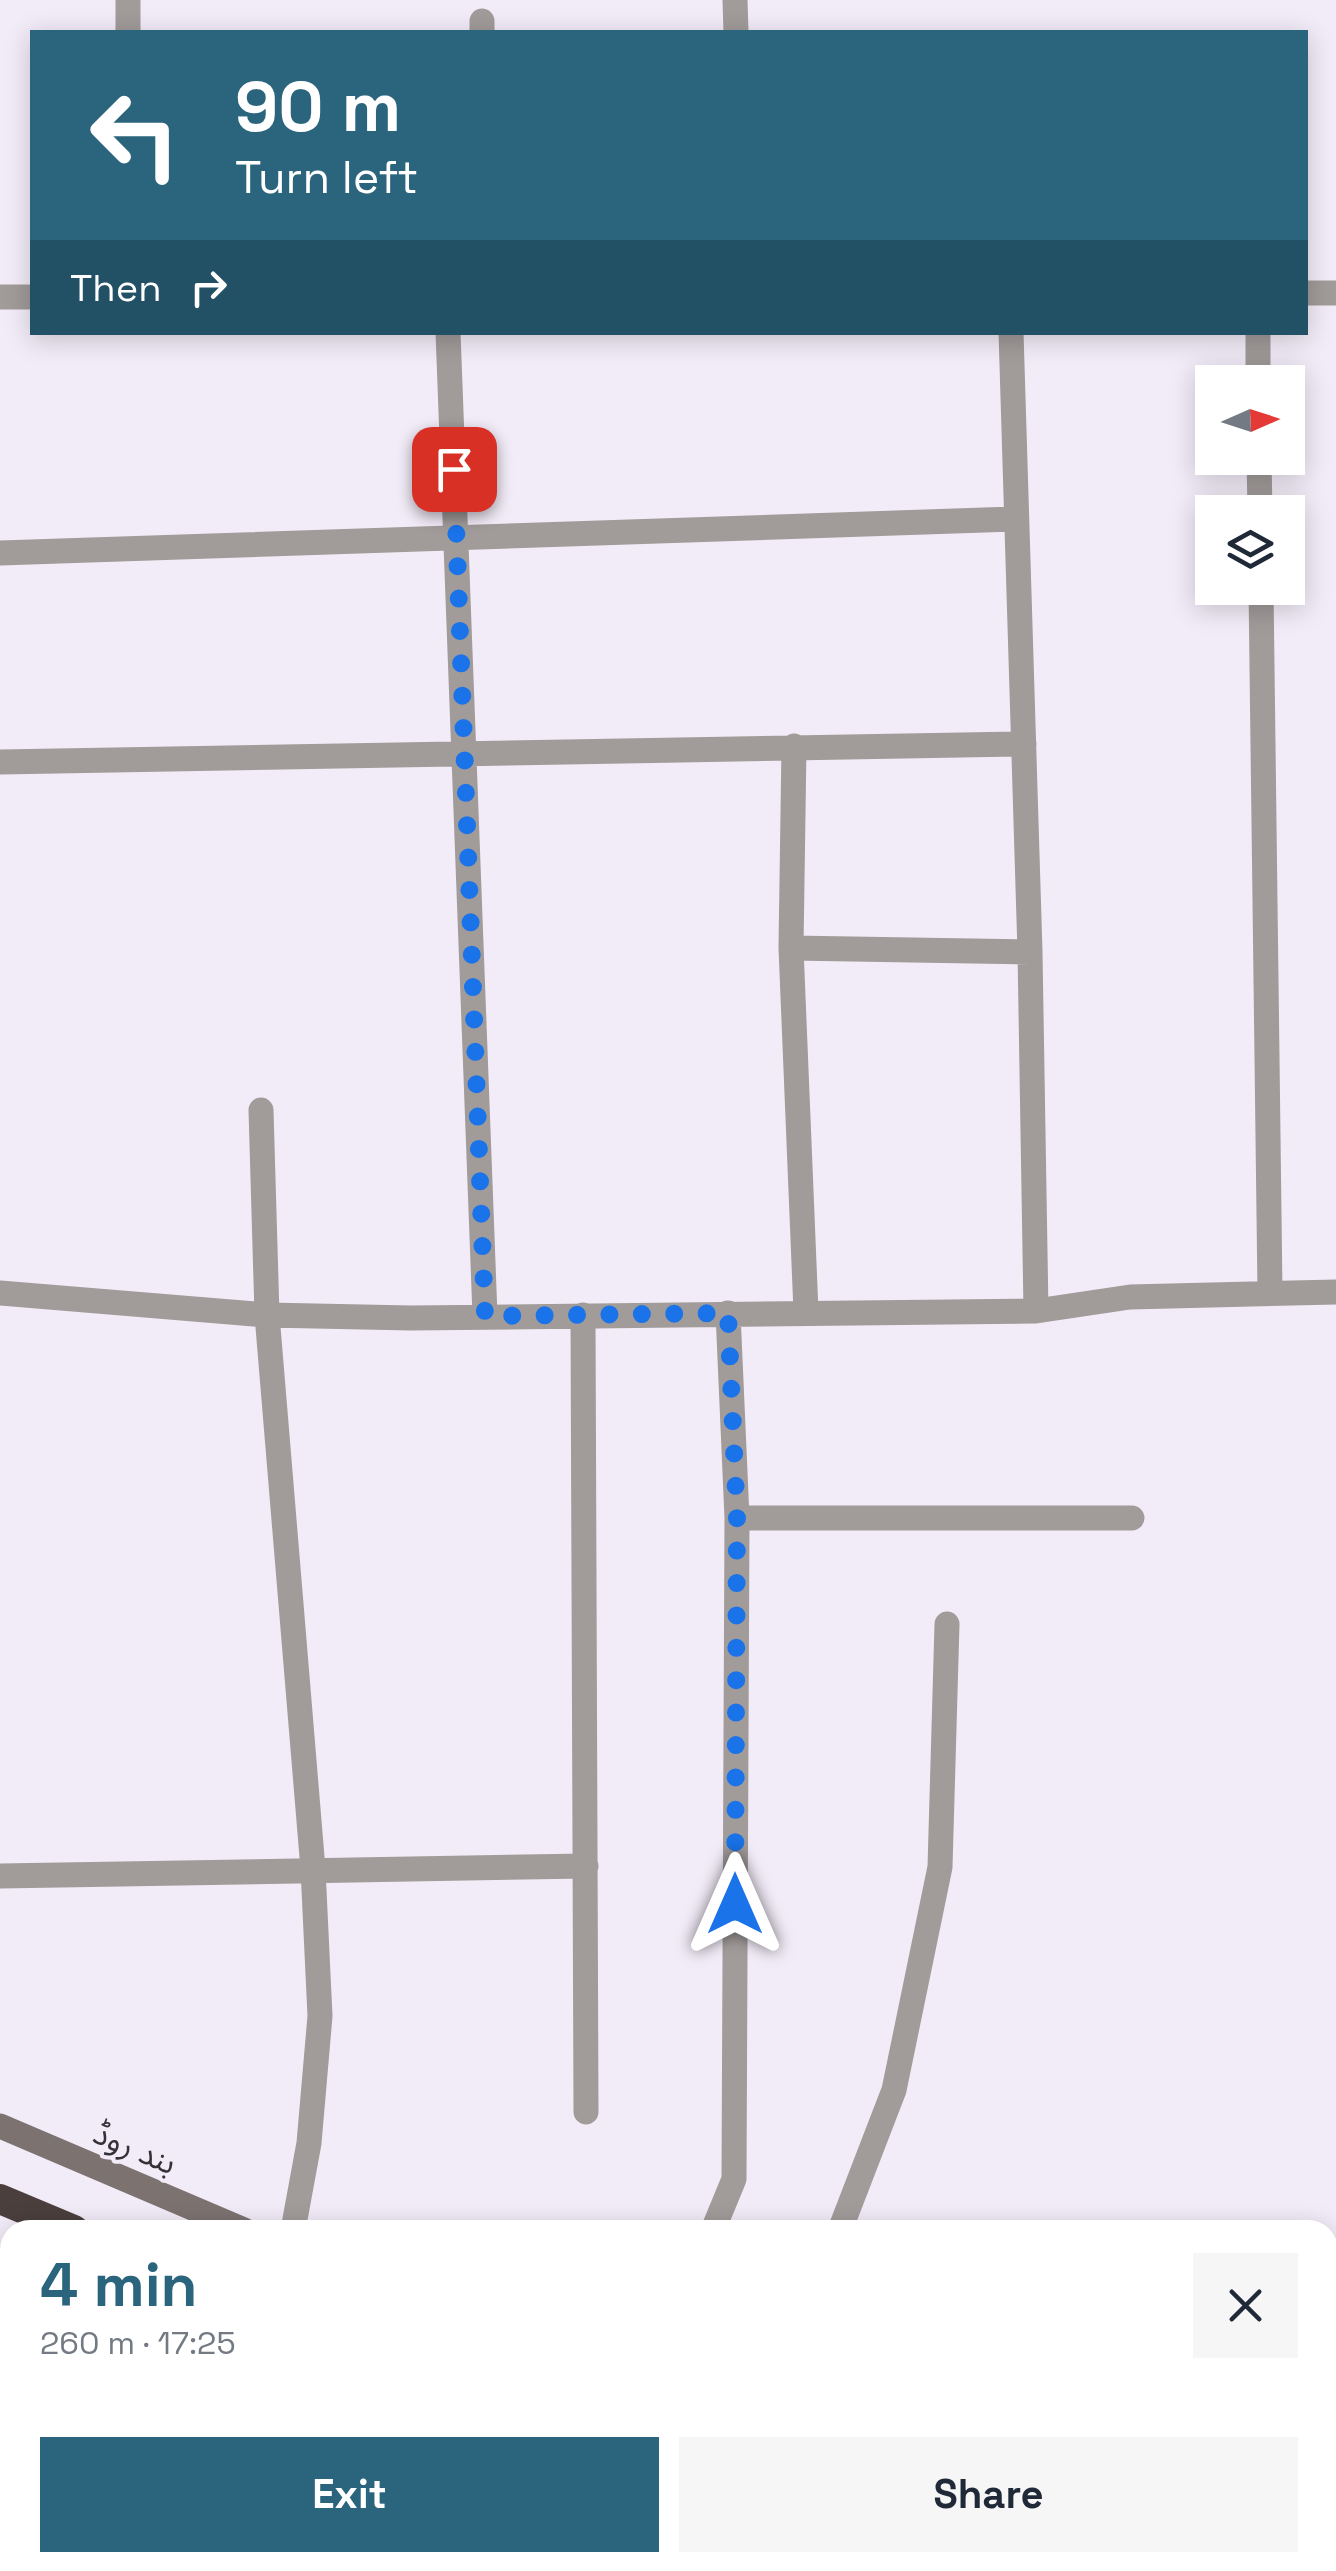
<!DOCTYPE html>
<meta charset="utf-8">
<style>
body{margin:0;font-family:"Space Grotesk","Noto Sans Arabic",sans-serif;background:#f6f6f7;color:#1f2937;height:100vh;display:flex;flex-direction:column;font-size:38px;white-space:nowrap}
*{box-sizing:border-box;margin:0}
p{font-size:32px;color:#747a83}
.icon{flex:none;width:55px;height:55px;fill:none;stroke:currentColor;stroke-width:2;stroke-linecap:round;stroke-linejoin:round}
.map{position:relative;flex:1;overflow:hidden}
.drawer{position:absolute;left:0px;top:2220px;width:1338px;height:352px;display:flex;flex-direction:column;background:#fff;border-radius:30px 30px 0 0;box-shadow:0 5px 25px #0003}
.drawer>*{flex:none}
.guide{position:absolute;left:30px;top:30px;width:1278px;height:305px;border-radius:0px;box-shadow:0 5px 25px #0003;background:#2b647d;color:#fff;overflow:hidden}
.needle{width:65px;rotate:87deg}
.buttons{position:absolute;left:1195px;top:365px;display:grid;gap:20px}
.buttons a{display:grid;place-items:center;width:110px;height:110px;border-radius:0px;background:#fff;box-shadow:0 5px 25px #0003;font-size:50px}
.pin{position:absolute;display:grid;place-items:center;width:85px;height:85px;color:#fff;margin:-42px;border-radius:20px;box-shadow:0 5px 15px #0006}
.me{position:absolute;width:110px;margin:-55px;rotate:0deg;stroke-linejoin:round;filter:drop-shadow(0 0 8px #0008)}
.turn{display:flex;align-items:center;gap:35px;height:210px;padding:0 40px;font-size:45px}
.turn .icon{width:130px;height:130px;stroke-width:2.5}
.turn b{display:block;font-size:70px;line-height:85px}
.then{display:flex;align-items:center;height:95px;padding:0 40px;background:#0003;gap:20px;font-size:38px}
.round{display:grid;place-items:center;flex:none;width:105px;height:105px;border-radius:0px;background:#f6f6f7}
.head{display:flex;align-items:center;justify-content:space-between;height:170px;padding:0 40px}
h1{font-size:60px;font-weight:600;line-height:75px;color:#2b647d}
.primary-button{display:flex;gap:20px;margin-top:auto;padding:20px 40px}
.primary-button a{flex:1;height:115px;border-radius:0px;background:#2b647d;color:#fff;font-size:40px;font-weight:600;line-height:115px;text-align:center}
.primary-button a+a{background:#f6f6f7;color:#1f2937}
.map>svg:first-child{display:block}
.lines{fill:none;stroke-linecap:round;stroke-linejoin:round}
.minor{stroke:#a19b9a;stroke-width:25}
.secondary{stroke:#7c7371;stroke-width:25}
.motorway{stroke:#4b3f3d;stroke-width:30}
.route{stroke:#1a73e8;stroke-width:18;stroke-dasharray:0 32.4}
.labels{text-anchor:middle;dominant-baseline:central;stroke-width:8;stroke-linejoin:round;paint-order:stroke}
.street-label{font-size:32px;fill:#353237;stroke:#f2ecf8}
</style>
<div class="map">
<svg width="1336" height="2571" viewBox="0 0 1336 2571">
<rect width="100%" height="100%" fill="#f2ecf8"/>
<g class="lines">
<!-- minor -->
<path class="minor" d="M 128,0 L 128,32
M 735,0 L 736,32
M 482,21 L 482,32
M 1305,293 L 1336,293
M 0,297 L 32,297
M 448,332 L 485,1316
M 1011,332 L 1030,952 L 1036,1311
M 1258,332 L 1258,382
M 1259,458 L 1260,512
M 0,553 L 1014,519
M 1261,588 L 1270,1293
M 794,746 L 791,948 L 806,1312
M 0,762 L 1024,744
M 791,948 L 1030,952
M 261,1110 L 267,1315 L 313,1869 L 320,2016 L 309,2143 L 293,2230
M 0,1293 L 267,1315 L 411,1318 L 1036,1311 L 1130,1297 L 1336,1292
M 583,1315 L 586,2112
M 737,1518 L 1132,1518
M 0,1876 L 586,1866
M 713,2230 L 734,2179 L 737,1518 L 728,1313
M 840,2230 L 894,2090 L 940,1867 L 947,1624
M 57,2562 L 57,2571
M 259,2562 L 260,2571
M 468,2562 L 469,2571"/>
<!-- secondary -->
<path class="secondary" d="M 0,2126 L 244,2230
M 0,2358 L 10,2362
M 502,2562 L 523,2571
M 1085,2562 L 1106,2571"/>
<!-- motorway -->
<path class="motorway" d="M 0,2199 L 74,2230
M 0,2264 L 10,2268
M 721,2562 L 743,2571
M 899,2562 L 920,2571"/>
</g>
<g class="lines">
<!-- route -->
<path class="route" d="M 454,469 L 485,1316 L 728,1313 L 737,1518 L 735,1904"/>
</g>
<g class="labels">
<!-- street labels -->
<g class="street-label">
<text transform="translate(135 2148) rotate(23)">بند روڈ</text>
</g>
</g>
</svg>
<div class="buttons">
<a><svg class="needle" viewBox="-14 -14 28 28"><path d="M0-13l5 13h-10z" fill="#e53935"/><path d="M0 13l5-13h-10z" fill="#747a83"/></svg></a>
<a><svg class="icon" aria-label="layers" viewBox="0 0 24 24"><path d="M12 4l9 5-9 5-9-5zM3 14l9 5 9-5"/></svg></a>
</div>
<div class="pin" style="left:454px;top:469px;background:#d93025"><svg class="icon" aria-label="arrive" viewBox="0 0 24 24"><path d="M6 21V4h12l-3 4 3 4H6"/></svg></div>
<svg class="me" style="left:735px;top:1904px" viewBox="-20 -20 40 40"><path d="M0-17L14 15 0 8-14 15z" fill="#1a73e8" stroke="#fff" stroke-width="4"/></svg>
<div class="guide">
<div class="turn"><svg class="icon" aria-label="left" viewBox="0 0 24 24"><path d="M17 20v-9H6M10 6l-5 5 5 5"/></svg><div><b>90 m</b>Turn left</div></div>
<div class="then">Then<svg class="icon" aria-label="right" viewBox="0 0 24 24"><path d="M7 20v-9h11M14 6l5 5-5 5"/></svg></div>
</div>
<section class="drawer">
<div class="head"><div><h1>4 min</h1><p>260 m · 17:25</p></div><a class="round"><svg class="icon" aria-label="close" viewBox="0 0 24 24"><path d="M6 6l12 12M18 6L6 18"/></svg></a></div>
<div class="primary-button"><a>Exit</a><a>Share</a></div>
</section>
</div>
